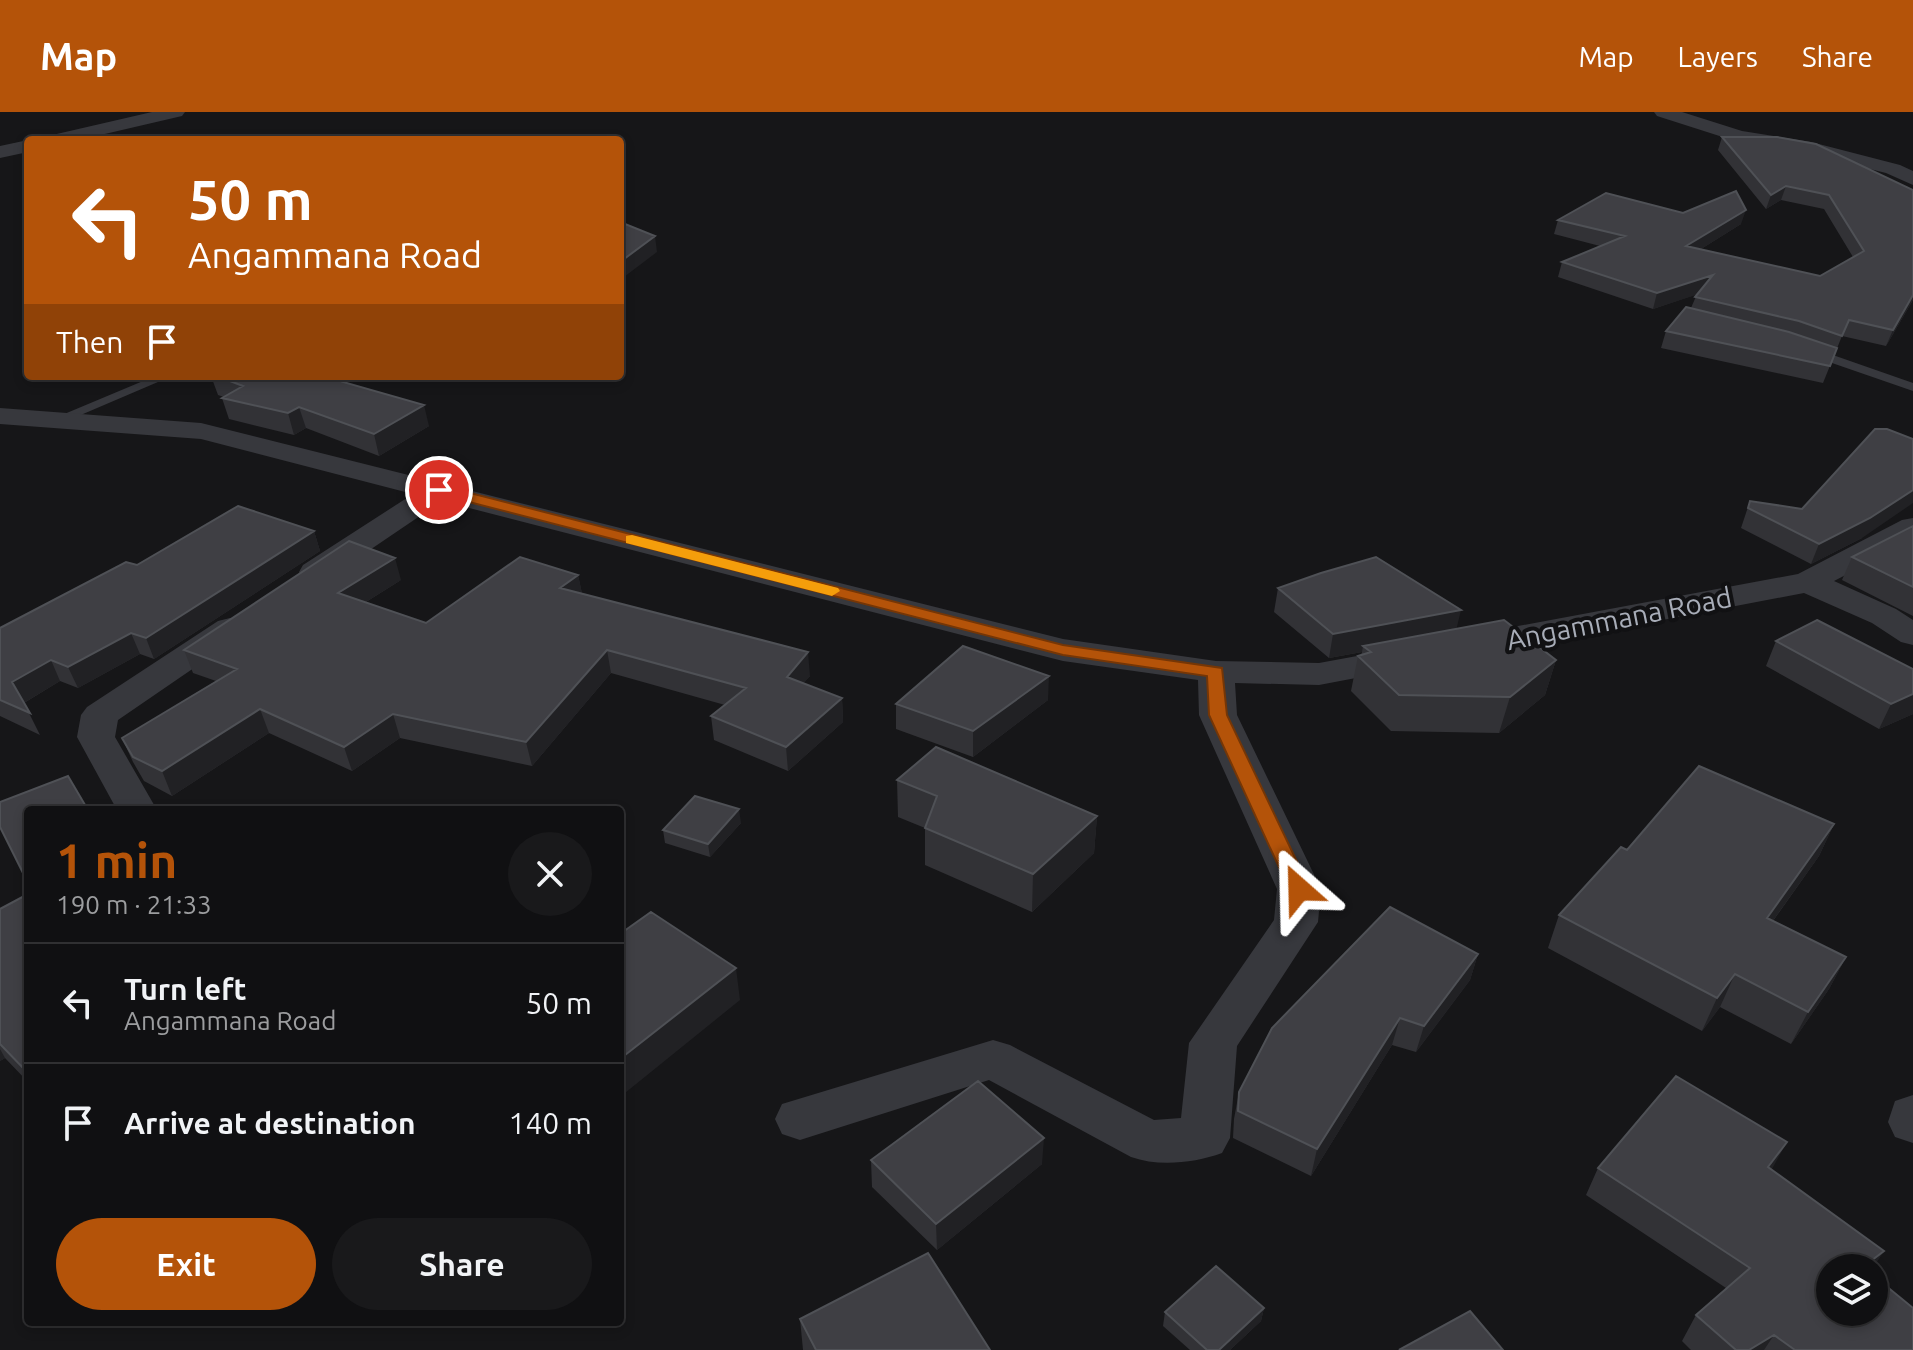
<!DOCTYPE html>
<meta charset="utf-8">
<style>
body{margin:0;font-family:Ubuntu,sans-serif;background:#19191b;color:#f1f3f6;height:100vh;display:flex;flex-direction:column;font-size:30px;white-space:nowrap}
*{box-sizing:border-box;margin:0}
p{font-size:26px;color:#9c9d9f}
.icon{flex:none;width:44px;height:44px;fill:none;stroke:currentColor;stroke-width:2;stroke-linecap:round;stroke-linejoin:round}
.map{position:relative;flex:1;overflow:hidden}
.sheet{position:absolute;left:24px;top:694px;width:600px;height:520px;display:flex;flex-direction:column;background:#101012;border-radius:8px;box-shadow:0 4px 12px #0003,0 0 0 2px #303032}
.sheet>*{flex:none}
.guide{position:absolute;left:24px;top:24px;width:600px;height:244px;border-radius:8px;box-shadow:0 4px 12px #0003,0 0 0 2px #303032;background:#b45309;color:#fff;overflow:hidden}
.controls{position:absolute;left:1816px;top:1142px;display:grid;gap:16px}
.controls a{display:grid;place-items:center;width:72px;height:72px;border-radius:50%;background:#101012;box-shadow:0 4px 12px #0003,0 0 0 2px #303032;font-size:40px}
.pin{position:absolute;display:grid;place-items:center;width:68px;height:68px;color:#fff;margin:-34px;border:4px solid #fff;border-radius:50%;box-shadow:0 2px 8px #0007}
.me{position:absolute;width:88px;margin:-44px;rotate:335deg;stroke-linejoin:round;filter:drop-shadow(0 0 6px #0008)}
.turn{display:flex;align-items:center;gap:28px;height:168px;padding:0 32px;font-size:36px}
.turn .icon{width:104px;height:104px;stroke-width:2.5}
.turn b{display:block;font-size:56px;line-height:68px}
.then{display:flex;align-items:center;height:76px;padding:0 32px;background:#0003;gap:16px;font-size:30px}
.round{display:grid;place-items:center;flex:none;width:84px;height:84px;border-radius:42px;background:#19191b}
.overview{display:flex;align-items:center;justify-content:space-between;height:136px;padding:0 32px}
h1{font-size:48px;font-weight:700;line-height:60px;color:#b45309}
.cta{display:flex;gap:16px;margin-top:auto;padding:16px 32px}
.cta a{flex:1;height:92px;border-radius:48px;background:#b45309;color:#fff;font-size:32px;font-weight:700;line-height:92px;text-align:center}
.cta a+a{background:#19191b;color:#f1f3f6}
ul{padding:0;list-style:none}
li{display:flex;align-items:center;gap:24px;height:120px;padding:0 32px;border-top:2px solid #303032}
li div{flex:1}
li b{display:block;font-size:30px}
li em{font-style:normal}
header{display:flex;align-items:center;gap:48px;box-sizing:border-box;height:112px;padding:0 40px;background:#b45309;color:#fff}
header strong{font-size:38px}
nav{display:flex;gap:44px;margin-inline-start:auto;font-size:28px}
.map>svg:first-child{display:block}
.lines{fill:none;stroke-linecap:round;stroke-linejoin:round}
.lane{fill:#37383d;fill-rule:evenodd}
.street{fill:#37383d;fill-rule:evenodd}
.wall{fill:#323236}
.shaded-wall{fill:#212124}
.building{fill:#3f3f44;stroke:#4f5156;stroke-width:2}
.route{fill:#b45309;stroke:#753606;stroke-width:2}
.slow{fill:#f59e0b}
.labels{text-anchor:middle;dominant-baseline:central;stroke-width:8;stroke-linejoin:round;paint-order:stroke}
.street-label{font-size:28px;fill:#a8adb8;stroke:#111113}
</style>
<header>
<strong>Map</strong>
<nav><a>Map</a><a>Layers</a><a>Share</a></nav>
</header>
<div class="map">
<svg width="1913" height="1238" viewBox="0 0 1913 1238">
<rect width="100%" height="100%" fill="#161618"/>
<g class="lines">
<!-- lane -->
<path class="lane" d="M 1810,235 L 1913,271 L 1913,279 L 1806,242 L 1804,239 Z
M 155,264 L 172,264 L 62,311 L 57,312 L 50,308 Z"/>
<!-- street -->
<path class="street" d="M 152,0 L 185,0 L 182,4 L 79,28 L 46,28 L 48,24 Z
M 1654,0 L 1682,0 L 1742,19 L 1811,30 L 1900,53 L 1913,59 L 1913,73 L 1886,61 L 1810,42 L 1732,28 L 1657,4 Z
M 28,28 L 28,40 L 0,46 L 0,34 Z
M 0,296 L 201,311 L 1063,527 L 1216,549 L 1319,551 L 1406,535 L 1419,538 L 1424,546 L 1419,554 L 1319,573 L 1235,571 L 1237,603 L 1321,777 L 1318,810 L 1237,934 L 1230,1026 L 1222,1041 C 1194,1051 1159,1055 1131,1045 L 989,968 L 800,1028 L 782,1022 L 775,1007 L 782,992 L 993,928 L 1010,933 L 1154,1008 L 1181,1006 L 1189,931 L 1274,808 L 1277,777 L 1199,603 L 1198,568 L 1063,549 L 442,389 L 327,467 L 315,470 L 303,467 L 299,460 L 303,453 L 413,382 L 201,327 L 0,312 Z
M 1913,406 L 1913,428 L 1834,469 L 1896,497 L 1913,508 L 1913,533 L 1901,530 L 1872,511 L 1804,481 L 1475,544 L 1463,540 L 1457,533 L 1463,526 L 1475,522 L 1798,462 L 1902,408 Z
M 230,506 L 242,509 L 247,516 L 242,523 L 118,608 L 115,625 L 157,698 L 117,698 L 77,625 L 81,603 L 87,595 L 218,509 Z
M 1913,983 L 1913,1031 L 1895,1025 L 1888,1010 L 1895,989 Z"/>
</g>
<!-- wall -->
<path class="wall" d="M 1722,25 L 1913,78 L 1913,188 L 1886,234 L 1842,224 L 1823,271 L 1661,236 L 1666,219 L 1691,196 L 1697,182 L 1653,197 L 1558,165 L 1562,150 L 1600,134 L 1554,122 L 1558,108 L 1683,101 L 1741,112 L 1701,137 L 1820,164 L 1853,145 L 1824,97 L 1781,88 L 1766,97 L 1718,38 Z
M 211,264 L 335,264 L 429,314 L 379,344 L 306,316 L 294,323 L 229,307 L 222,286 L 224,285 L 218,283 Z
M 1750,389 L 1862,426 L 1811,452 L 1741,416 Z
M 1913,414 L 1913,504 L 1842,468 L 1852,445 Z
M 314,419 L 320,439 L 154,547 L 140,542 L 78,576 L 60,569 L 24,591 L 40,623 L 0,604 L 0,516 L 137,453 Z
M 578,463 L 582,482 L 810,564 L 803,571 L 842,586 L 843,610 L 788,659 L 714,628 L 711,604 L 725,593 L 611,561 L 532,654 L 400,626 L 352,659 L 269,621 L 172,684 L 144,669 L 133,650 L 122,626 L 216,569 L 193,561 L 184,538 L 401,468 L 366,490 L 426,511 Z
M 1278,476 L 1457,517 L 1556,548 L 1545,583 L 1499,621 L 1391,619 L 1351,579 L 1358,544 L 1361,543 L 1362,540 L 1329,546 L 1274,500 Z
M 1776,529 L 1913,557 L 1913,602 L 1879,617 L 1766,554 Z
M 1048,588 L 973,645 L 896,617 L 896,592 Z
M 897,668 L 1097,704 L 1094,741 L 1032,800 L 925,753 L 925,716 L 898,705 Z
M 741,711 L 710,745 L 665,731 L 663,718 Z
M 1834,712 L 1819,744 L 1773,809 L 1846,845 L 1829,877 L 1791,932 L 1720,895 L 1702,919 L 1548,836 L 1559,803 L 1627,738 Z
M 28,782 L 28,970 L 5,946 L 0,949 L 0,797 Z
M 1478,842 L 1470,868 L 1416,940 L 1392,933 L 1311,1064 L 1233,1026 L 1234,1007 L 1239,980 Z
M 871,1048 L 1042,1052 L 937,1138 L 872,1075 Z
M 1598,1056 L 1771,1057 L 1830,1156 L 1913,1238 L 1691,1238 L 1682,1229 L 1696,1203 L 1726,1176 L 1586,1083 Z
M 1264,1196 L 1261,1209 L 1230,1238 L 1190,1238 L 1163,1214 L 1165,1200 Z
M 800,1207 L 990,1238 L 803,1238 Z"/>
<!-- shaded-wall -->
<path class="shaded-wall" d="M 1786,74 L 1781,88 L 1766,97 L 1771,83 Z
M 1746,98 L 1741,112 L 1682,149 L 1686,134 Z
M 655,124 L 657,140 L 620,168 L 620,150 Z
M 1713,163 L 1708,179 L 1653,197 L 1657,181 Z
M 1913,183 L 1913,188 L 1886,234 L 1893,218 Z
M 424,293 L 429,314 L 379,344 L 374,322 Z
M 299,295 L 306,316 L 294,323 L 288,301 Z
M 1913,378 L 1913,391 L 1862,426 L 1811,452 L 1819,432 Z
M 314,419 L 320,439 L 154,547 L 146,526 Z
M 395,446 L 401,468 L 345,503 L 338,481 Z
M 578,463 L 583,485 L 560,476 Z
M 1461,498 L 1455,523 L 1363,534 L 1362,540 L 1329,546 L 1333,522 Z
M 131,521 L 140,542 L 78,576 L 68,555 Z
M 607,538 L 611,561 L 532,654 L 526,630 Z
M 808,540 L 810,564 L 789,588 L 787,565 Z
M 51,548 L 60,569 L 22,592 L 12,570 Z
M 1556,548 L 1545,583 L 1499,621 L 1510,585 Z
M 1049,564 L 1048,588 L 973,645 L 973,619 Z
M 1913,582 L 1913,602 L 1879,617 L 1891,592 Z
M 842,586 L 843,610 L 788,659 L 786,635 Z
M 260,597 L 269,621 L 172,684 L 162,659 Z
M 393,602 L 400,626 L 352,659 L 344,635 Z
M 739,697 L 741,711 L 710,745 L 708,732 Z
M 1097,704 L 1094,741 L 1032,800 L 1033,762 Z
M 1834,712 L 1819,744 L 1752,838 L 1767,806 Z
M 1478,842 L 1470,868 L 1416,940 L 1424,914 Z
M 1846,845 L 1829,877 L 1791,932 L 1808,900 Z
M 736,856 L 740,888 L 620,985 L 620,947 Z
M 1735,862 L 1720,895 L 1702,919 L 1717,886 Z
M 1400,906 L 1392,933 L 1311,1064 L 1317,1037 Z
M 0,937 L 5,946 L 0,949 Z
M 1044,1026 L 1042,1052 L 937,1138 L 936,1112 Z
M 1787,1030 L 1772,1057 L 1754,1082 L 1768,1055 Z
M 1884,1139 L 1873,1156 L 1863,1156 Z
M 1264,1196 L 1261,1209 L 1230,1238 L 1219,1238 Z
M 1774,1223 L 1764,1238 L 1749,1238 Z"/>
<!-- building -->
<path class="building" d="M 1722,25 L 1777,25 L 1816,32 L 1913,78 L 1913,183 L 1893,218 L 1849,208 L 1842,224 L 1799,209 L 1695,185 L 1713,163 L 1657,181 L 1562,150 L 1625,124 L 1558,108 L 1606,81 L 1683,101 L 1736,79 L 1746,98 L 1686,134 L 1820,164 L 1864,139 L 1829,83 L 1786,74 L 1771,83 Z
M 620,110 L 655,124 L 620,150 Z
M 1686,195 L 1789,220 L 1837,236 L 1830,254 L 1666,219 Z
M 217,264 L 335,264 L 348,267 L 343,270 L 424,293 L 374,322 L 299,295 L 288,301 L 222,286 L 243,274 Z
M 1875,317 L 1887,317 L 1913,327 L 1913,378 L 1870,406 L 1819,432 L 1748,396 L 1750,389 L 1802,397 Z
M 238,394 L 314,419 L 146,526 L 131,521 L 68,555 L 51,548 L 12,570 L 30,601 L 0,588 L 0,516 L 126,450 L 137,453 Z
M 1913,414 L 1913,475 L 1852,445 Z
M 349,429 L 395,446 L 338,481 L 426,511 L 520,445 L 578,463 L 560,476 L 808,540 L 787,565 L 842,586 L 786,635 L 711,604 L 746,576 L 607,538 L 526,630 L 393,602 L 344,635 L 260,597 L 162,659 L 133,645 L 122,626 L 237,557 L 184,538 Z
M 1376,445 L 1461,498 L 1333,522 L 1278,476 L 1321,461 Z
M 1504,508 L 1556,548 L 1510,585 L 1399,583 L 1358,544 L 1371,540 L 1363,534 Z
M 1817,508 L 1913,557 L 1913,582 L 1891,592 L 1776,529 Z
M 963,534 L 1049,564 L 973,619 L 896,592 Z
M 936,635 L 1097,704 L 1033,762 L 925,716 L 937,684 L 897,668 Z
M 1699,654 L 1834,712 L 1767,806 L 1846,845 L 1808,900 L 1735,862 L 1717,886 L 1559,803 L 1621,735 L 1627,738 Z
M 68,664 L 88,698 L 28,698 L 28,771 L 0,715 L 0,690 Z
M 695,684 L 739,697 L 708,732 L 663,718 Z
M 28,782 L 28,958 L 26,959 L 0,932 L 0,797 Z
M 1390,795 L 1478,842 L 1424,914 L 1400,906 L 1317,1037 L 1238,999 L 1239,980 L 1272,916 Z
M 651,800 L 736,856 L 620,947 L 620,822 Z
M 1676,964 L 1787,1030 L 1768,1055 L 1884,1139 L 1863,1155 L 1864,1156 L 1830,1156 L 1830,1200 L 1874,1200 L 1874,1164 L 1913,1196 L 1913,1238 L 1795,1238 L 1774,1223 L 1749,1238 L 1736,1238 L 1696,1203 L 1750,1156 L 1598,1056 Z
M 978,969 L 1044,1026 L 936,1112 L 871,1048 Z
M 928,1141 L 990,1238 L 816,1238 L 800,1207 Z
M 1216,1154 L 1264,1196 L 1219,1238 L 1207,1238 L 1165,1200 Z
M 1470,1199 L 1503,1238 L 1399,1238 Z"/>
<!-- route -->
<path class="route" d="M 439,373 L 1063,533 L 1222,556 L 1227,603 L 1310,777 L 1307,782 L 1292,782 L 1289,777 L 1209,603 L 1207,564 L 1063,543 L 434,381 L 434,375 Z"/>
<!-- slow -->
<path class="slow" d="M 632,423 L 838,476 L 840,479 L 832,484 L 626,431 L 626,424 Z"/>
<g class="labels">
<!-- street labels -->
<g class="street-label">
<text transform="translate(1619 506) rotate(-11)">Angammana Road</text>
</g>
</g>
</svg>
<div class="controls">
<a><svg class="icon" aria-label="layers" viewBox="0 0 24 24"><path d="M12 4l9 5-9 5-9-5zM3 14l9 5 9-5"/></svg></a>
</div>
<div class="pin" style="left:439px;top:378px;background:#d93025"><svg class="icon" aria-label="arrive" viewBox="0 0 24 24"><path d="M6 21V4h12l-3 4 3 4H6"/></svg></div>
<svg class="me" style="left:1299px;top:777px" viewBox="-20 -20 40 40"><path d="M0-17L14 15 0 8-14 15z" fill="#b45309" stroke="#fff" stroke-width="4"/></svg>
<div class="guide">
<div class="turn"><svg class="icon" aria-label="left" viewBox="0 0 24 24"><path d="M17 20v-9H6M10 6l-5 5 5 5"/></svg><div><b>50 m</b>Angammana Road</div></div>
<div class="then">Then<svg class="icon" aria-label="arrive" viewBox="0 0 24 24"><path d="M6 21V4h12l-3 4 3 4H6"/></svg></div>
</div>
<section class="sheet">
<div class="overview"><div><h1>1 min</h1><p>190 m · 21:33</p></div><a class="round"><svg class="icon" aria-label="close" viewBox="0 0 24 24"><path d="M6 6l12 12M18 6L6 18"/></svg></a></div>
<ul>
<li><svg class="icon" aria-label="left" viewBox="0 0 24 24"><path d="M17 20v-9H6M10 6l-5 5 5 5"/></svg><div><b>Turn left</b><p>Angammana Road</p></div><em>50 m</em></li>
<li><svg class="icon" aria-label="arrive" viewBox="0 0 24 24"><path d="M6 21V4h12l-3 4 3 4H6"/></svg><div><b>Arrive at destination</b></div><em>140 m</em></li>
</ul>
<div class="cta"><a>Exit</a><a>Share</a></div>
</section>
</div>
